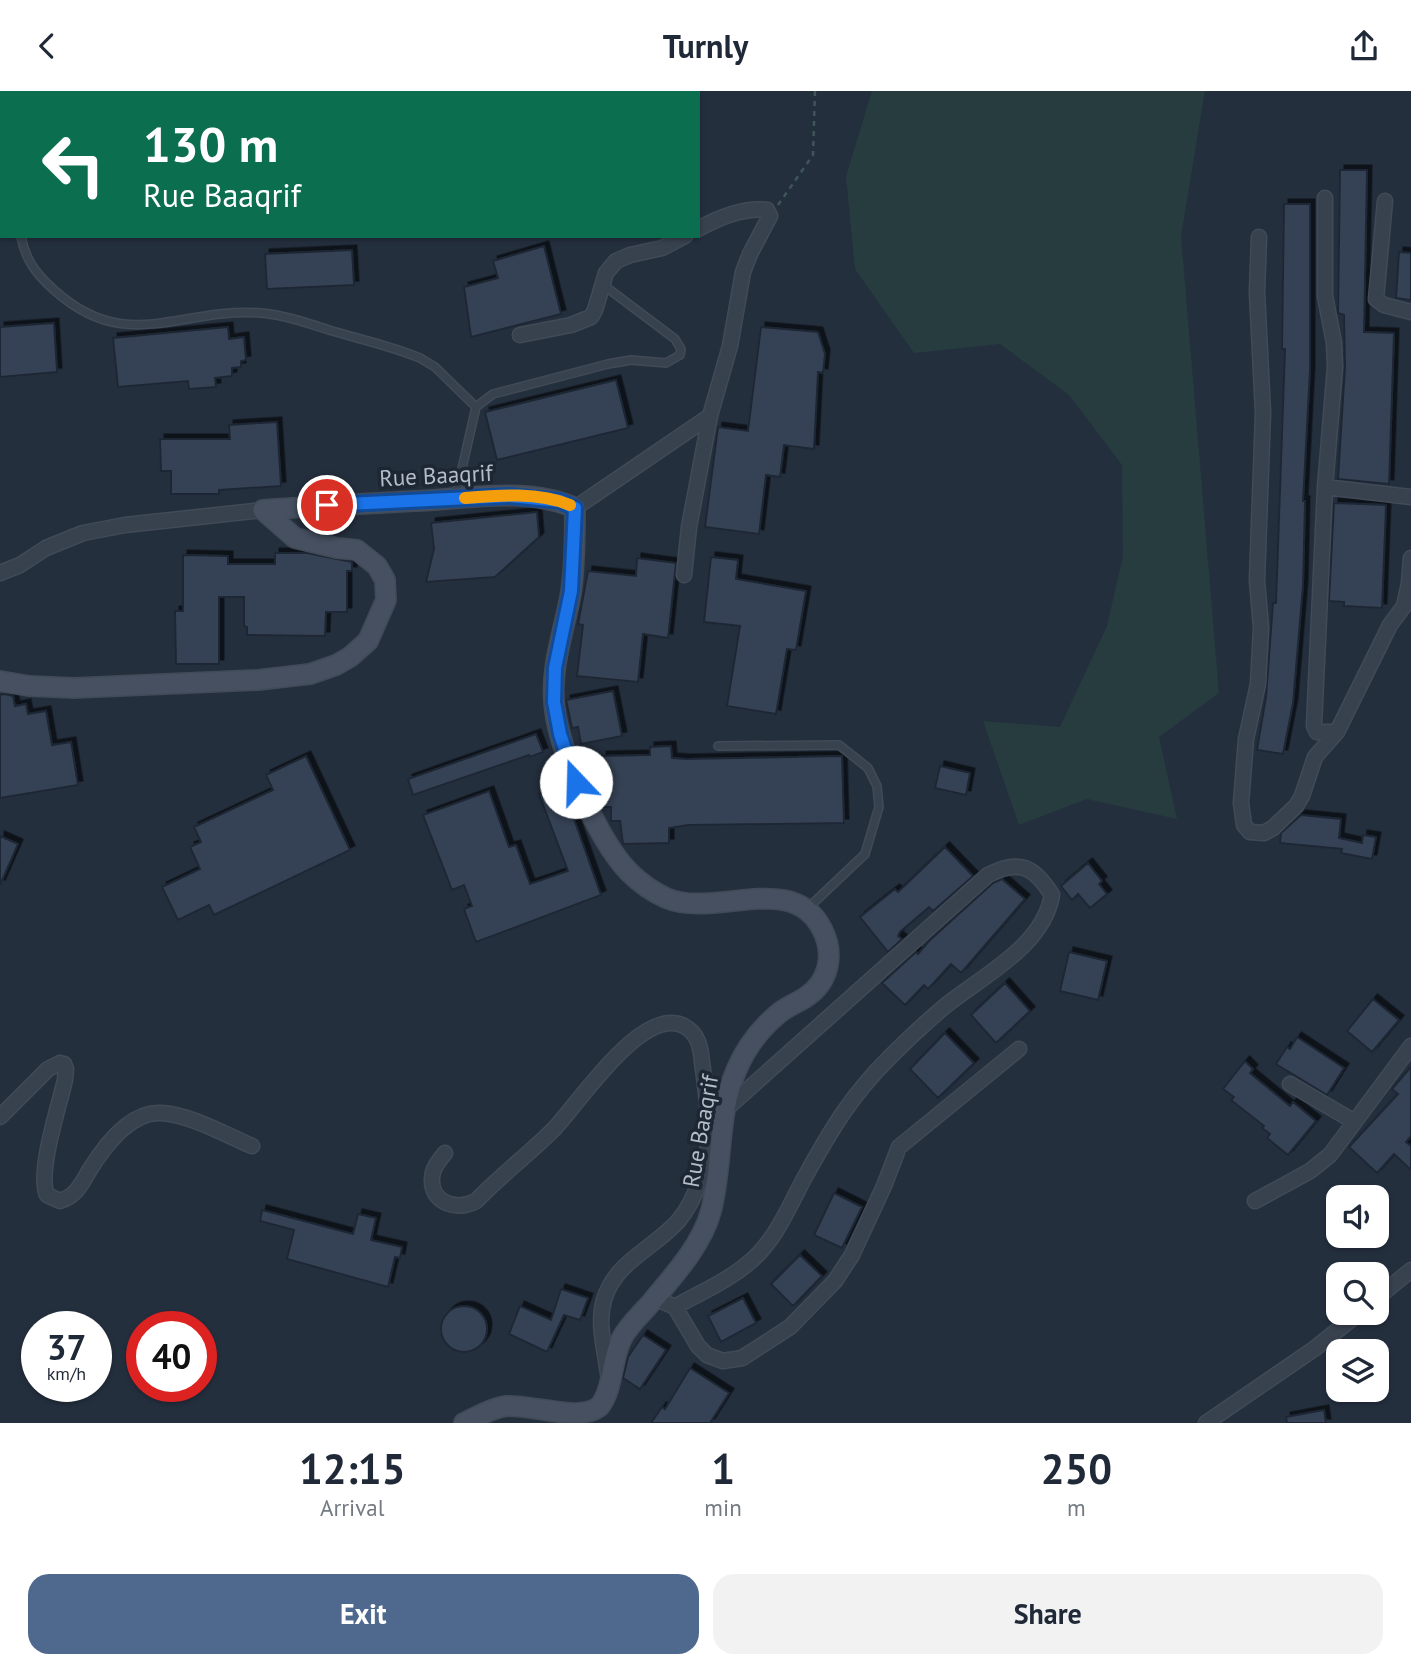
<!DOCTYPE html>
<style>
body{margin:0;font-family:"PT Sans",sans-serif;background:#f2f2f3;color:#1f2937;height:100vh;display:flex;flex-direction:column;font-size:26px;white-space:nowrap}
*{box-sizing:border-box;margin:0}
p{font-size:23px;color:#747a83}
.icon{flex:none;width:38px;height:38px;fill:none;stroke:currentColor;stroke-width:2;stroke-linecap:round;stroke-linejoin:round}
.map{position:relative;height:1332px;overflow:hidden}
.sheet{display:flex;flex-direction:column;background:#fff;flex:1}
.sheet>*{flex:none}
.guide{position:absolute;left:0px;top:0px;width:700px;height:147px;box-shadow:0 2px 5px #0004;background:#0b6e4f;color:#fff;overflow:hidden}
.controls{position:absolute;left:1326px;top:1094px;display:grid;gap:14px}
.controls a{display:grid;place-items:center;width:63px;height:63px;border-radius:14px;background:#fff;box-shadow:0 2px 5px #0004;font-size:35px}
.speed{position:absolute;left:21px;top:1220px;display:flex;gap:14px;font-size:35px;font-weight:700;text-align:center}
.speed>*{display:grid;place-content:center;width:91px;height:91px;border-radius:50%;background:#fff;box-shadow:0 2px 5px #0004;line-height:1}
.speed small{font-size:18px;font-weight:400}
.speed .limit{border:10px solid #d22;background:#fff;color:#111}
.pin{position:absolute;display:grid;place-items:center;width:60px;height:60px;color:#fff;margin:-30px;border:4px solid #fff;border-radius:50%;box-shadow:0 2px 7px #0007}
.me{position:absolute;width:77px;margin:-38px;rotate:339deg;stroke-linejoin:round;filter:drop-shadow(0 0 5px #0008)}
.turn{display:flex;align-items:center;gap:24px;height:147px;padding:0 28px;font-size:32px}
.turn .icon{width:91px;height:91px;stroke-width:2.5}
.turn b{display:block;font-size:49px;line-height:60px}
.eta{display:flex;justify-content:space-evenly;align-items:center;height:119px;text-align:center}
.eta b{font-size:42px;font-weight:700;line-height:49px}
.button{display:flex;gap:14px;margin-top:auto;padding:14px 28px}
.button a{flex:1;height:80px;border-radius:21px;background:#4f688e;color:#fff;font-size:28px;font-weight:700;line-height:80px;text-align:center}
.button a+a{background:#f2f2f3;color:#1f2937}
header{display:flex;justify-content:space-between;align-items:center;height:91px;padding:0 28px;background:#fff;font-size:32px;font-weight:700}
.map>svg:first-child{display:block}
.green{fill:#263c3f}
.building{fill:#364354;stroke:#1f2835;stroke-width:2;filter:url(#shadow)}
.lines{fill:none;stroke-linecap:round;stroke-linejoin:round}
.lane-casing{stroke:#414a57;stroke-width:10}
.street-casing{stroke:#414a57;stroke-width:17}
.secondary-casing{stroke:#414a57;stroke-width:22}
.path{stroke:#3f5557;stroke-width:2.5;stroke-dasharray:5 5;stroke-linecap:butt}
.lane{stroke:#38414e;stroke-width:7}
.street{stroke:#38414e;stroke-width:14}
.secondary{stroke:#465061;stroke-width:19}
.route-casing{stroke:#114b97;stroke-width:18}
.route{stroke:#1a73e8;stroke-width:12}
.slow{stroke:#f59e0b;stroke-width:12}
.labels{text-anchor:middle;dominant-baseline:central;stroke-width:7;stroke-linejoin:round;paint-order:stroke}
.street-label{font-size:23px;fill:#b4bcc9;stroke:#1d2633}
</style>
<header><svg class="icon" aria-label="back" viewBox="0 0 24 24"><path d="M15 5l-7 7 7 7"/></svg>Turnly<svg class="icon" aria-label="share" viewBox="0 0 24 24"><path d="M12 15V3M7 8l5-5 5 5M5 13v7h14v-7"/></svg></header>
<div class="map">
<svg width="1411" height="1332" viewBox="0 0 1411 1332">
<defs>
<filter id="shadow"><feDropShadow dx="4.5" dy="-4.5" stdDeviation="0" flood-color="#0009"/></filter>
</defs>
<rect width="100%" height="100%" fill="#242f3e"/>
<!-- green -->
<path class="green" d="M 872,0 L 1205,0 L 1181,145 L 1219,602 L 1159,646 L 1177,728 L 1087,708 L 1019,734 L 983,630 L 1060,636 L 1107,535 L 1123,465 L 1122,374 L 1069,304 L 1000,253 L 914,262 L 855,178 L 846,85 Z"/>
<!-- building -->
<path class="building" d="M 1340,79 L 1367,79 L 1364,241 L 1394,242 L 1389,393 L 1338,388 L 1345,276 L 1344,224 L 1338,222 Z
M 1284,113 L 1310,113 L 1310,278 L 1303,410 L 1305,410 L 1303,494 L 1293,612 L 1283,663 L 1257,659 L 1266,606 L 1273,512 L 1276,512 L 1285,258 L 1282,258 Z
M 544,155 L 561,223 L 471,246 L 464,196 L 498,187 L 493,170 Z
M 352,159 L 354,194 L 267,198 L 265,163 Z
M 1399,161 L 1411,162 L 1411,209 L 1396,207 Z
M 54,232 L 57,281 L 0,286 L 0,236 Z
M 228,236 L 229,248 L 244,246 L 246,269 L 241,270 L 241,276 L 232,277 L 232,285 L 215,287 L 216,296 L 189,298 L 188,290 L 118,296 L 113,247 Z
M 761,236 L 818,241 L 825,263 L 823,282 L 818,281 L 814,358 L 784,354 L 780,386 L 766,384 L 759,443 L 705,436 L 718,336 L 748,340 Z
M 616,289 L 628,337 L 497,369 L 485,321 Z
M 277,331 L 281,395 L 219,399 L 219,403 L 171,403 L 171,380 L 161,380 L 160,348 L 230,348 L 229,334 Z
M 1334,412 L 1386,414 L 1382,517 L 1344,515 L 1344,511 L 1329,510 Z
M 537,421 L 539,446 L 495,486 L 426,491 L 434,458 L 431,432 Z
M 275,462 L 307,462 L 352,471 L 352,480 L 347,480 L 347,521 L 326,521 L 325,545 L 247,544 L 247,536 L 244,535 L 244,506 L 219,506 L 219,573 L 176,573 L 175,520 L 183,520 L 183,464 L 228,465 L 228,473 L 275,473 Z
M 711,466 L 738,469 L 736,488 L 806,500 L 796,559 L 787,558 L 776,623 L 727,615 L 740,535 L 704,531 Z
M 637,467 L 676,472 L 668,547 L 643,543 L 638,591 L 577,585 L 583,534 L 578,533 L 588,480 L 636,485 Z
M 613,600 L 622,645 L 581,653 L 578,636 L 572,637 L 566,609 Z
M 4,603 L 13,605 L 15,615 L 26,613 L 28,623 L 46,620 L 52,654 L 71,651 L 78,694 L 0,707 L 0,604 Z
M 536,643 L 543,661 L 530,666 L 529,664 L 413,704 L 408,688 Z
M 671,655 L 672,667 L 686,668 L 842,665 L 844,732 L 688,734 L 669,737 L 669,752 L 623,753 L 620,730 L 611,730 L 611,716 L 604,716 L 602,665 L 650,664 L 650,656 Z
M 306,665 L 350,759 L 214,824 L 209,814 L 178,829 L 162,796 L 200,778 L 190,756 L 201,751 L 194,736 L 273,699 L 266,684 Z
M 940,675 L 970,682 L 966,704 L 935,697 Z
M 562,694 L 601,804 L 476,851 L 464,818 L 472,815 L 464,794 L 452,799 L 423,724 L 489,700 L 509,756 L 516,754 L 530,793 L 568,780 L 539,703 Z
M 1301,724 L 1341,728 L 1339,747 L 1362,752 L 1363,744 L 1376,746 L 1372,768 L 1341,762 L 1342,758 L 1280,752 L 1281,742 Z
M 0,745 L 18,753 L 0,794 Z
M 945,756 L 973,785 L 933,820 L 929,816 L 900,841 L 898,845 L 902,848 L 888,861 L 860,826 L 895,798 L 898,801 Z
M 1088,772 L 1102,790 L 1099,793 L 1107,803 L 1090,817 L 1078,803 L 1072,809 L 1061,795 Z
M 1002,788 L 1025,808 L 961,882 L 951,873 L 928,898 L 924,894 L 905,914 L 882,892 L 916,861 L 918,863 L 929,850 L 993,792 Z
M 1069,861 L 1107,870 L 1098,909 L 1060,900 Z
M 1005,892 L 1030,920 L 996,952 L 971,924 Z
M 1373,908 L 1399,929 L 1372,961 L 1347,940 Z
M 945,942 L 974,972 L 938,1007 L 910,978 Z
M 1297,946 L 1344,977 L 1327,1004 L 1276,973 L 1287,956 L 1290,958 Z
M 1245,970 L 1253,978 L 1250,982 L 1290,1015 L 1293,1011 L 1316,1030 L 1288,1064 L 1267,1047 L 1270,1043 L 1262,1037 L 1264,1035 L 1231,1009 L 1234,1006 L 1223,998 Z
M 1411,976 L 1411,1045 L 1406,1051 L 1411,1055 L 1411,1079 L 1394,1063 L 1377,1082 L 1349,1056 L 1398,1003 L 1392,998 Z
M 834,1102 L 862,1116 L 842,1157 L 814,1144 Z
M 262,1119 L 353,1143 L 358,1123 L 376,1127 L 371,1149 L 402,1156 L 400,1167 L 395,1166 L 388,1196 L 287,1168 L 294,1139 L 260,1130 Z
M 800,1164 L 822,1185 L 793,1215 L 771,1193 Z
M 561,1198 L 588,1207 L 580,1229 L 564,1224 L 547,1261 L 509,1243 L 520,1215 L 551,1229 Z
M 743,1207 L 756,1232 L 721,1251 L 708,1225 Z
M441 1238a23 23 0 1 1 46 0a23 23 0 1 1-46 0Z
M 643,1244 L 666,1259 L 640,1298 L 623,1287 L 628,1266 Z
M 690,1277 L 729,1302 L 710,1332 L 651,1332 L 662,1316 L 665,1318 Z
M 1324,1319 L 1326,1332 L 1287,1332 L 1286,1326 Z"/>
<g class="lines">
<!-- lane casing -->
<g class="lane-casing">
<path id="lane" d="M 210,2 L 212,0
M 21,145 C 25,168 36,183 53,198 C 126,265 179,216 261,222 C 284,224 307,232 329,239 C 359,248 391,255 420,267 L 435,276 L 476,316
M 456,404 L 476,316 L 493,303 L 608,273 L 631,269 L 666,272 L 680,264 L 681,258 L 675,248 L 602,193
M 718,655 L 839,654 L 868,677 L 877,695 L 879,716 L 865,763 L 807,818"/>
</g>
<!-- street casing -->
<g class="street-casing">
<path id="street" d="M 1325,107 L 1325,205 L 1334,252 L 1335,276 L 1325,396 L 1314,635 L 1317,641 L 1337,641
M 1385,110 L 1376,208 L 1384,214 L 1411,221
M 698,138 C 718,127 744,116 767,119 L 770,125 L 750,163 L 743,181 L 730,255 L 710,325
M 1259,146 L 1257,201 L 1263,322 L 1257,489 L 1261,537 L 1258,593 L 1246,648 L 1241,712 L 1244,734 L 1250,741 L 1264,742 L 1273,737 L 1296,715 L 1302,705 L 1315,666 L 1337,641 L 1390,534 L 1404,515 L 1409,492 L 1411,467
M 520,244 L 571,234 L 591,226 L 595,219 L 606,182 L 616,170 L 630,164 L 662,157 L 685,145
M 1325,396 L 1411,406
M 575,417 L 710,325 L 689,436 L 684,484
M 0,482 L 20,474 L 46,457 L 83,442 L 125,434 L 263,419
M 1290,993 L 1355,1031
M 0,1026 L 48,978 L 60,972 L 64,973 L 66,978 L 65,989 C 59,1015 37,1082 47,1104 L 60,1110 C 76,1105 81,1094 89,1080 C 103,1057 130,1020 161,1022 C 189,1023 226,1044 252,1055
M 445,1062 C 440,1068 435,1074 433,1081 C 426,1109 454,1122 476,1110 C 501,1084 529,1063 554,1038 C 579,1012 642,914 684,935 C 698,942 701,957 702,971 C 707,1008 714,1051 701,1087 C 696,1101 689,1117 679,1129 C 655,1157 615,1170 604,1209 C 597,1232 605,1259 608,1283
M 1255,1110 L 1310,1080 L 1330,1064 L 1411,955
M 655,1207 L 675,1216 L 698,1255 L 707,1264 L 723,1270 L 742,1267 L 790,1236 L 835,1190 L 852,1164 L 884,1095 L 899,1056 L 1019,958
M 1377,1207 L 1411,1179
M 675,1216 C 701,1201 730,1189 752,1169 C 777,1147 790,1113 806,1084 C 832,1037 851,1005 889,967 C 907,949 925,932 944,916 C 982,885 1043,856 1052,804 C 1034,775 1019,768 988,784 L 725,1019
M 1206,1332 L 1314,1258 L 1359,1222"/>
</g>
<!-- secondary casing -->
<g class="secondary-casing">
<path id="secondary" d="M 263,419 C 313,415 364,413 415,410 C 466,408 527,395 575,417 C 575,445 575,474 571,501 C 565,537 551,573 554,610 C 557,656 597,748 629,781 C 639,791 653,801 666,807 C 715,828 792,779 822,838 C 835,863 829,891 806,906 C 797,912 786,916 778,923 C 760,938 745,958 736,980 C 717,1024 723,1074 711,1120 C 702,1153 676,1182 655,1207 C 644,1221 630,1232 622,1247 C 611,1268 614,1296 600,1315 C 580,1332 531,1313 506,1315 C 491,1317 477,1326 464,1332
M 0,590 L 29,595 L 74,597 L 258,589 L 310,583 L 336,574 L 350,566 L 368,550 L 386,509 L 385,489 L 377,475 L 357,459 L 337,457 L 295,447 L 263,419"/>
</g>
<!-- path -->
<path class="path" d="M 778,114 L 813,64 L 815,0"/>
<!-- lane -->
<use href="#lane" class="lane"/>
<!-- street -->
<use href="#street" class="street"/>
<!-- secondary -->
<use href="#secondary" class="secondary"/>
</g>
<g class="lines">
<!-- route casing -->
<g class="route-casing">
<path id="route" d="M 327,414 L 510,405 L 560,410 L 575,417 L 571,500 L 555,577 L 554,611 L 560,643 L 576,691"/>
</g>
<!-- route -->
<use href="#route" class="route"/>
<!-- slow -->
<path class="slow" d="M 465,407 C 498,404 540,401 570,414"/>
</g>
<g class="labels">
<!-- street labels -->
<g class="street-label">
<text transform="translate(436 384) rotate(-3)">Rue Baaqrif</text>
<text transform="translate(700 1040) rotate(-80)">Rue Baaqrif</text>
</g>
</g>
</svg>
<div class="controls">
<a><svg class="icon" aria-label="sound" viewBox="0 0 24 24"><path d="M4 9h4l5-4v14l-5-4H4zM17 9q2 3 0 6"/></svg></a>
<a><svg class="icon" aria-label="search" viewBox="0 0 24 24"><circle cx="10" cy="10" r="6"/><path d="M15 15l6 6"/></svg></a>
<a><svg class="icon" aria-label="layers" viewBox="0 0 24 24"><path d="M12 4l9 5-9 5-9-5zM3 14l9 5 9-5"/></svg></a>
</div>
<div class="speed"><div>37<small>km/h</small></div><div class="limit">40</div></div>
<div class="pin" style="left:327px;top:414px;background:#d93025"><svg class="icon" aria-label="arrive" viewBox="0 0 24 24"><path d="M6 21V4h12l-3 4 3 4H6"/></svg></div>
<svg class="me" style="left:576px;top:691px" viewBox="-20 -20 40 40"><circle r="19" fill="#fff"/><path d="M0-13L10 11 0 6-10 11z" fill="#1a73e8"/></svg>
<div class="guide">
<div class="turn"><svg class="icon" aria-label="left" viewBox="0 0 24 24"><path d="M17 20v-9H6M10 6l-5 5 5 5"/></svg><div><b>130 m</b>Rue Baaqrif</div></div>
</div>
</div>
<section class="sheet">
<div class="eta">
<div><b>12:15</b><p>Arrival</p></div>
<div><b>1</b><p>min</p></div>
<div><b>250</b><p>m</p></div>
</div>
<div class="button"><a>Exit</a><a>Share</a></div>
</section>
